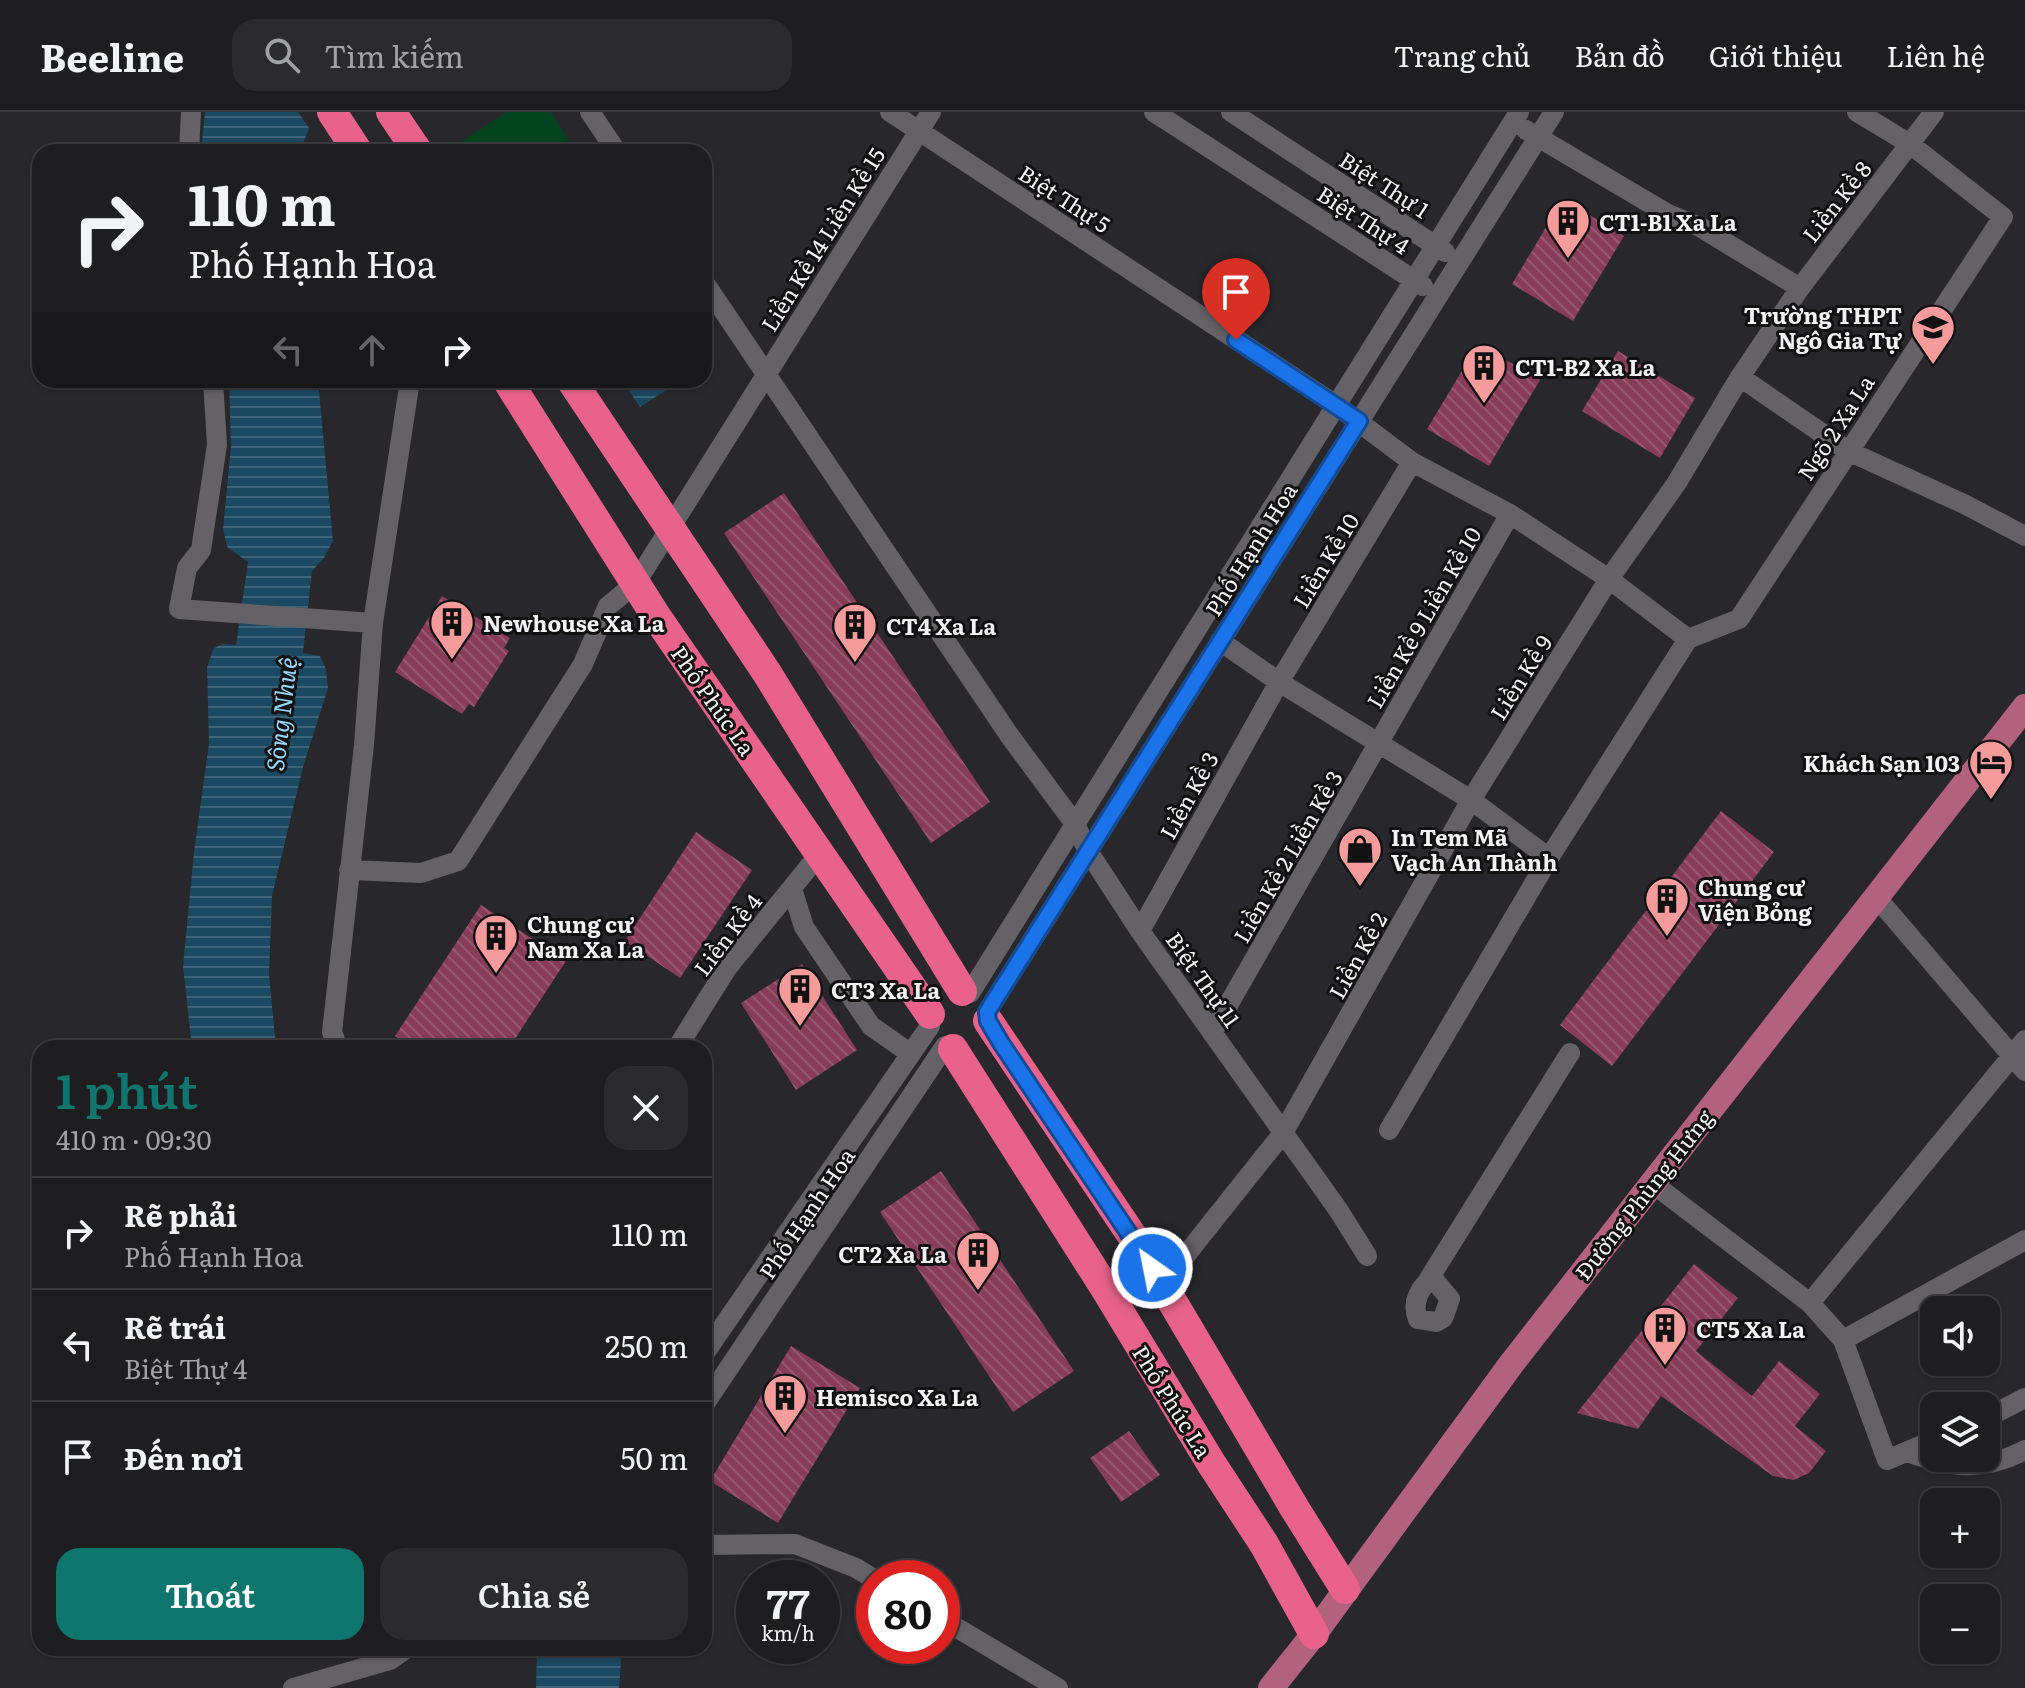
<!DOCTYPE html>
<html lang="vi">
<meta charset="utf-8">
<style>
body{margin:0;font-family:Literata,serif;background:#2b2a2d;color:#f1f3f6;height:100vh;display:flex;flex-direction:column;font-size:30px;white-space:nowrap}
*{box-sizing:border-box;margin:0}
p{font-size:26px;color:#a1a2a5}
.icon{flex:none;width:44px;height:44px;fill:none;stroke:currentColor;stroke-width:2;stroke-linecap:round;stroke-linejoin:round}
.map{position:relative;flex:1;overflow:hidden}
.panel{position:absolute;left:32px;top:928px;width:680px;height:616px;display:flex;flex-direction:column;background:#1e1d20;border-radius:24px;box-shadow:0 2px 6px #0004,0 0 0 2px #3c3b3e}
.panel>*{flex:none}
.banner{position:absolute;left:32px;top:32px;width:680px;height:244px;border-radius:24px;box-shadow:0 2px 6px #0004,0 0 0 2px #3c3b3e;background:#1e1d20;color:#f1f3f6;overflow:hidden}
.controls{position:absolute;left:1920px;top:1184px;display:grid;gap:16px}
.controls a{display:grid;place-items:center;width:80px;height:80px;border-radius:16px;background:#1e1d20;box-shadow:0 2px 6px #0004,0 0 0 2px #3c3b3e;font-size:40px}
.speed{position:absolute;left:736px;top:1448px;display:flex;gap:16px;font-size:40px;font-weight:700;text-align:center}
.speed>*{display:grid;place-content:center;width:104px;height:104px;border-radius:50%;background:#1e1d20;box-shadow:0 2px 6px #0004,0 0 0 2px #3c3b3e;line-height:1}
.speed small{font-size:20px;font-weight:400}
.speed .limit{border:12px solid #d22;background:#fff;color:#111}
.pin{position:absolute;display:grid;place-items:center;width:68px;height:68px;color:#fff;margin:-82px -34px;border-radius:50% 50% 50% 0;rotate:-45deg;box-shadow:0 0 8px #0007}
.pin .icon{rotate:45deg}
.me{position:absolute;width:88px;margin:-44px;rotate:327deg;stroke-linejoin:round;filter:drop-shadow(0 0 6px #0008)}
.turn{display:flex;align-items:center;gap:28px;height:168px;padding:0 24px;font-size:36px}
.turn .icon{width:104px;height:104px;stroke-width:2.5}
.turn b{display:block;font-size:56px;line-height:68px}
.lanes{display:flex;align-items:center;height:76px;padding:0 24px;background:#0003;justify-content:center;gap:40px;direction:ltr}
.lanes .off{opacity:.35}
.round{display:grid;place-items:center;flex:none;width:84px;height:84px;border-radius:24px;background:#2b2a2d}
.head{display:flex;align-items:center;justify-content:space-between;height:136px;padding:0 24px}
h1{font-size:48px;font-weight:600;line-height:60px;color:#0f766e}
.button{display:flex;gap:16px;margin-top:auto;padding:16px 24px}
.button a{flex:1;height:92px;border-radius:24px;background:#0f766e;color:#fff;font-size:32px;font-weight:600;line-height:92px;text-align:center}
.button a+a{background:#2b2a2d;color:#f1f3f6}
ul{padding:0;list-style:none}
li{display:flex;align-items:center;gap:24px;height:112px;padding:0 24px;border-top:2px solid #3c3b3e}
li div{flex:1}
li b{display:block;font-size:30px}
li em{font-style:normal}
header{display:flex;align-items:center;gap:48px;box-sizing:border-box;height:112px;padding:0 40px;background:#1e1d20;border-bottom:2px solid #3c3b3e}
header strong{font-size:38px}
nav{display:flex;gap:44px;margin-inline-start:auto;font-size:28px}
.search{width:560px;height:72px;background:#2b2a2d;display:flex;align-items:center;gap:20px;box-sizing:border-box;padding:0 28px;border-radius:24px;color:#a1a2a5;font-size:30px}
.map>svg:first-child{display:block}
.park{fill:#01431e}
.water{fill:url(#water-rules)}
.building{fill:url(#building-back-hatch)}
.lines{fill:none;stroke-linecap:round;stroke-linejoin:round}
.minor{stroke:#646267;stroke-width:20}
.major{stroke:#b3627d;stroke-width:26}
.highway{stroke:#e8628b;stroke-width:30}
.route-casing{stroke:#114b97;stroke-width:20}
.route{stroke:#1a73e8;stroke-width:14}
.labels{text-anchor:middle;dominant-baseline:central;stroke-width:6;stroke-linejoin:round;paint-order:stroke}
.street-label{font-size:22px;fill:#f3f3f5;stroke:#111112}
.poi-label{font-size:22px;font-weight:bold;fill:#f3f3f5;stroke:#111112;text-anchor:start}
.water-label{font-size:24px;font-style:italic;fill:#98d7fc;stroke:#111112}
</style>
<header>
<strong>Beeline</strong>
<div class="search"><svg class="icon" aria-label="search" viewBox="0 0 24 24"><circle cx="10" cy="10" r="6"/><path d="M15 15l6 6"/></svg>Tìm kiếm</div>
<nav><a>Trang chủ</a><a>Bản đồ</a><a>Giới thiệu</a><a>Liên hệ</a></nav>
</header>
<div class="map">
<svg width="2025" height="1576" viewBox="0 0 2025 1576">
<defs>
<pattern id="water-rules" width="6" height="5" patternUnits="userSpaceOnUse" patternTransform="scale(2)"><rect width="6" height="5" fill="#1b4961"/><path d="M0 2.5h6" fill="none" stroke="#3d6478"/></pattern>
<pattern id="building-back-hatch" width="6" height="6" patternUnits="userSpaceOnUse" patternTransform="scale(2)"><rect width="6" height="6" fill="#873c57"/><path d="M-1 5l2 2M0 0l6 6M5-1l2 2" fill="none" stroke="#985970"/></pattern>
</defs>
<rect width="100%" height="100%" fill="#28272b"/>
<!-- park -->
<path class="park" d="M 507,0 L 551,0 L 576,40 L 467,40 L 461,30 Z"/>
<!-- water -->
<path class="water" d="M 205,0 L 298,0 L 309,16 L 300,40 L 201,40 Z
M 229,268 L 318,268 L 333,429 L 324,446 L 312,459 L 303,541 L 320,544 L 326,557 L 328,576 L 303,655 L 272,784 L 269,862 L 276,936 L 192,936 L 183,854 L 194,740 L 209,631 L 207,556 L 213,537 L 222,532 L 236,533 L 248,450 L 227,435 L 223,417 L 231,334 Z
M 622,268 L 682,268 L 640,295 Z
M 537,1536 L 622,1536 L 619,1576 L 536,1576 Z"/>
<!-- building -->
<path class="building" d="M 1563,87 L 1624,124 L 1573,209 L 1512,172 Z
M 1478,232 L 1540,268 L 1489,354 L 1427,317 Z
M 1618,239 L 1695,286 L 1660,346 L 1582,299 Z
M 784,381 L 990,690 L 931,731 L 724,421 Z
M 442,484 L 510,526 L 504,536 L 509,539 L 474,595 L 469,592 L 462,602 L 395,560 Z
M 1721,699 L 1774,740 L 1612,954 L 1560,913 Z
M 696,720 L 752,758 L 680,866 L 625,829 Z
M 481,793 L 566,849 L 509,936 L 415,936 L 395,924 Z
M 802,852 L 857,938 L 796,978 L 741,891 Z
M 941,1059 L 1074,1259 L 1013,1300 L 880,1100 Z
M 1694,1152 L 1738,1186 L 1696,1239 L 1752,1284 L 1779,1249 L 1820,1282 L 1795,1314 L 1826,1339 L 1809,1361 L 1794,1368 L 1773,1364 L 1661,1284 L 1638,1317 L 1577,1301 Z
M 791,1234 L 860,1276 L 778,1411 L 710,1369 Z
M 1129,1319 L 1160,1363 L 1121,1390 L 1090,1346 Z"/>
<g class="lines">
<!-- minor -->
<path class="minor" d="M 590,0 L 617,40
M 890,0 L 1336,293 L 1412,350 L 1510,402 L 1609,467 L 1688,527
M 1154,0 L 1423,174
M 1231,0 L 1445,140
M 1526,18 L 1668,102 L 1700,115 L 1800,176
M 189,40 L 191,0
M 704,170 L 1009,623 L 1075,712 L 1088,739 L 1140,819 L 1339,1099 L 1367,1144
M 1740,265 L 1848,339 L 1964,392 L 2025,424
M 213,268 L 217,333 L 201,438 L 187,456 L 179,497 L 373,511
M 1688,527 L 1739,507 L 2003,105 L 1910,32 L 1857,0
M 1220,529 L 1279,570 L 1471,688 L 1549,746
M 349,758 L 421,761 L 458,749 L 583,552 L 608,494 L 635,472 L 931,0
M 792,777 L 804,815 L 871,914 L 911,942
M 1877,786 L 2025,959
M 1140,819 L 1279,570 L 1412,350
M 970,881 L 1519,0
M 987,900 L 1554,0
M 1212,921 L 1510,402
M 338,936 L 332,920 L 364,633 L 373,511 L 410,268
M 677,936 L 727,856 L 821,740
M 1389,1018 L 1549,746 L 1688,527
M 1652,1071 L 1810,1191 L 1843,1228 L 1887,1348 L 1934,1328
M 1427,1170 L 1436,1170 L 1450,1187 L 1443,1206 L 1436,1210 L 1418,1207 C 1412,1193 1417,1181 1427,1170 L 1570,941
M 1162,1173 L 1283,1021 L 1471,688 L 1609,467 L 1676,372 L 1740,265 L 1800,176 L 1934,0
M 1810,1191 L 2025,928
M 1843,1228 L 2025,1128
M 704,1242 L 930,914
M 704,1293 L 945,934
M 1986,1306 L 2025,1286
M 1907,1340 C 1951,1355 1981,1361 2025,1338
M 704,1433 L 795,1432 L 856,1456 L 874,1467
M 942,1507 L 1058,1576
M 293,1576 L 390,1548 L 407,1536"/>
<!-- major -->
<path class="major" d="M 1271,1576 L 1314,1522 L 1512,1251 L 2025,595"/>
<!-- highway -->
<path class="highway" d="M 332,0 L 358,40
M 391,0 L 418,40
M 507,268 L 656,504 L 930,902
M 571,268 L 767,561 L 962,879
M 988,909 L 1143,1140 L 1295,1397 L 1345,1477
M 953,937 L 1105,1176 L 1211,1351 L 1264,1432 L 1314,1522"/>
</g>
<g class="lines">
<!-- route casing -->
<g class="route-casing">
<path id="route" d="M 1152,1156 L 1001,931 L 988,909 L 987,900 L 1359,309 L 1236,228"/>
</g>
<!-- route -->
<use href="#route" class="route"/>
</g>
<!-- icons -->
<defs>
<g id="building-pin" transform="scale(2.3)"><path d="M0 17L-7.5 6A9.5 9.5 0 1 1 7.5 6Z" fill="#f59b9c" stroke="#111112"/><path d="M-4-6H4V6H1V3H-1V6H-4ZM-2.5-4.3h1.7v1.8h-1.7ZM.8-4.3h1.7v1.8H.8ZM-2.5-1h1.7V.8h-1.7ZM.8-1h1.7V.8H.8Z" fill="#111"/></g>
<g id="school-pin" transform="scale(2.3)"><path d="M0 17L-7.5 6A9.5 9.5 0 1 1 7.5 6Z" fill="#f59b9c" stroke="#111112"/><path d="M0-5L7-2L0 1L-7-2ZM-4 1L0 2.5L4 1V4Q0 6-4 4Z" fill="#111"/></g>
<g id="hotel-pin" transform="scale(2.3)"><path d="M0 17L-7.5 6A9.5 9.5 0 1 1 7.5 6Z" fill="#f59b9c" stroke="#111112"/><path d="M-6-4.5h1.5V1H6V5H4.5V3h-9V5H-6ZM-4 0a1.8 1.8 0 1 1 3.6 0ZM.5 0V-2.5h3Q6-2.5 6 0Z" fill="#111"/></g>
<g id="shop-pin" transform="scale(2.3)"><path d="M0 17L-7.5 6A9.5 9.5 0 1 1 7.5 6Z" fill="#f59b9c" stroke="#111112"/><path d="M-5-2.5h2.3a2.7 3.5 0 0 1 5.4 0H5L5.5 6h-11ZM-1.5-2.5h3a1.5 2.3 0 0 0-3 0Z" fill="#111"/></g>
</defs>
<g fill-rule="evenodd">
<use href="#building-pin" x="1568" y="109"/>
<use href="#school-pin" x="1933" y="215"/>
<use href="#building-pin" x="1484" y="254"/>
<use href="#building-pin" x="452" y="510"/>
<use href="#building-pin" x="855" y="513"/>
<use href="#hotel-pin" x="1991" y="650"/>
<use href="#shop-pin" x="1360" y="737"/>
<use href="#building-pin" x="1667" y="787"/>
<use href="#building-pin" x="496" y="824"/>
<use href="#building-pin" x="800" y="877"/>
<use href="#building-pin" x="978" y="1141"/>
<use href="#building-pin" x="1665" y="1216"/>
<use href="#building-pin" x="785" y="1284"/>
</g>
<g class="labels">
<!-- street labels -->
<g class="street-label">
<text transform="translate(1385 72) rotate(33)">Biệt Thự 1</text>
<text transform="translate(1065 86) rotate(33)">Biệt Thự 5</text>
<text transform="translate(1836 89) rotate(-52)">Liền Kề 8</text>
<text transform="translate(1364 107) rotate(33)">Biệt Thự 4</text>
<text transform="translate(822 127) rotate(-58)">Liền Kề 14 Liền Kề 15</text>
<text transform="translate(1835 315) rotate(-57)">Ngõ 2 Xa La</text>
<text transform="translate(1250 437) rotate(-58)">Phố Hạnh Hoa</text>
<text transform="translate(1325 448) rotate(-59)">Liền Kề 10</text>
<text transform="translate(1423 505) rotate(-60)">Liền Kề 9 Liền Kề 10</text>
<text transform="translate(1520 565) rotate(-58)">Liền Kề 9</text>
<text transform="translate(714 588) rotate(55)">Phố Phúc La</text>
<text transform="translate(1188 683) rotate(-61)">Liền Kề 3</text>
<text transform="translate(1287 744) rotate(-60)">Liền Kề 2 Liền Kề 3</text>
<text transform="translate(727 822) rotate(-53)">Liền Kề 4</text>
<text transform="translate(1357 843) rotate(-61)">Liền Kề 2</text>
<text transform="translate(1204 867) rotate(55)">Biệt Thự 11</text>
<text transform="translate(1643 1082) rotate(-52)">Đường Phùng Hưng</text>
<text transform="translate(806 1101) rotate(-56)">Phố Hạnh Hoa</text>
<text transform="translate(1173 1289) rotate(58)">Phố Phúc La</text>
</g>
<!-- poi labels -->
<g class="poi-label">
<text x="1599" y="109">CT1-B1 Xa La</text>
<text x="1902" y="202" text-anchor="end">Trường THPT<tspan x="1902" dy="25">Ngô Gia Tự</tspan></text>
<text x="1515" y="254">CT1-B2 Xa La</text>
<text x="483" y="510">Newhouse Xa La</text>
<text x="886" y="513">CT4 Xa La</text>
<text x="1960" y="650" text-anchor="end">Khách Sạn 103</text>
<text x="1391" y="724">In Tem Mã<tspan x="1391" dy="25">Vạch An Thành</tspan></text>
<text x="1698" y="774">Chung cư<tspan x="1698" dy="25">Viện Bỏng</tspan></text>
<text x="527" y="811">Chung cư<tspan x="527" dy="25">Nam Xa La</tspan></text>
<text x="831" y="877">CT3 Xa La</text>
<text x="947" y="1141" text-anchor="end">CT2 Xa La</text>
<text x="1696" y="1216">CT5 Xa La</text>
<text x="816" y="1284">Hemisco Xa La</text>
</g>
<!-- water labels -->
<g class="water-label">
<text transform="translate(280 602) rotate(-83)">Sông Nhuệ</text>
</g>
</g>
</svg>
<div class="controls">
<a><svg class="icon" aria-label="sound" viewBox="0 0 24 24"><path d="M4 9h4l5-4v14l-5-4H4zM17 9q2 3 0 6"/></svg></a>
<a><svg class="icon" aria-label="layers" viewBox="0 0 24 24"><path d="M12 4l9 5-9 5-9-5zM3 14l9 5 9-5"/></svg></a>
<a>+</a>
<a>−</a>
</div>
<div class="speed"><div>77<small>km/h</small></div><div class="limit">80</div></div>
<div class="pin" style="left:1236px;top:228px;background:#d93025"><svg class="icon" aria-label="arrive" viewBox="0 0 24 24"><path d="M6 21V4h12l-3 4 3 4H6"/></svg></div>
<svg class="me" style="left:1152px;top:1156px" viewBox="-20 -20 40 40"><circle r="17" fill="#1a73e8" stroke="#fff" stroke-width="3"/><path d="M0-11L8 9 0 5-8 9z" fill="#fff"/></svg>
<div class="banner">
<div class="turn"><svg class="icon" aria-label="right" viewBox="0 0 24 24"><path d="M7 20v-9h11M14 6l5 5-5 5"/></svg><div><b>110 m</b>Phố Hạnh Hoa</div></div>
<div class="lanes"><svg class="icon off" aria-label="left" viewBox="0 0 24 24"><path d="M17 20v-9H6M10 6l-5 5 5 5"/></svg><svg class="icon off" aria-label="ahead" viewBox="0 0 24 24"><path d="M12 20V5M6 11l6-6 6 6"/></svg><svg class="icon" aria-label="right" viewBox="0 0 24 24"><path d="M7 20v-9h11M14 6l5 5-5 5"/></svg></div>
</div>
<section class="panel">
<div class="head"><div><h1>1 phút</h1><p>410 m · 09:30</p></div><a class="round"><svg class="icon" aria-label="close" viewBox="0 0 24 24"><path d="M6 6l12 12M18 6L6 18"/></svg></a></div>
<ul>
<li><svg class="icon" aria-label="right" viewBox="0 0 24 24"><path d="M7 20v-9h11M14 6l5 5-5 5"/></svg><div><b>Rẽ phải</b><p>Phố Hạnh Hoa</p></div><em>110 m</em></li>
<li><svg class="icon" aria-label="left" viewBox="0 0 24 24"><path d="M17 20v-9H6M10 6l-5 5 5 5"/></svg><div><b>Rẽ trái</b><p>Biệt Thự 4</p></div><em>250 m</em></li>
<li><svg class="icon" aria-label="arrive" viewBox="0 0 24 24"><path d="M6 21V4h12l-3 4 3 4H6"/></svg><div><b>Đến nơi</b></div><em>50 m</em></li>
</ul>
<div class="button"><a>Thoát</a><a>Chia sẻ</a></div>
</section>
</div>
